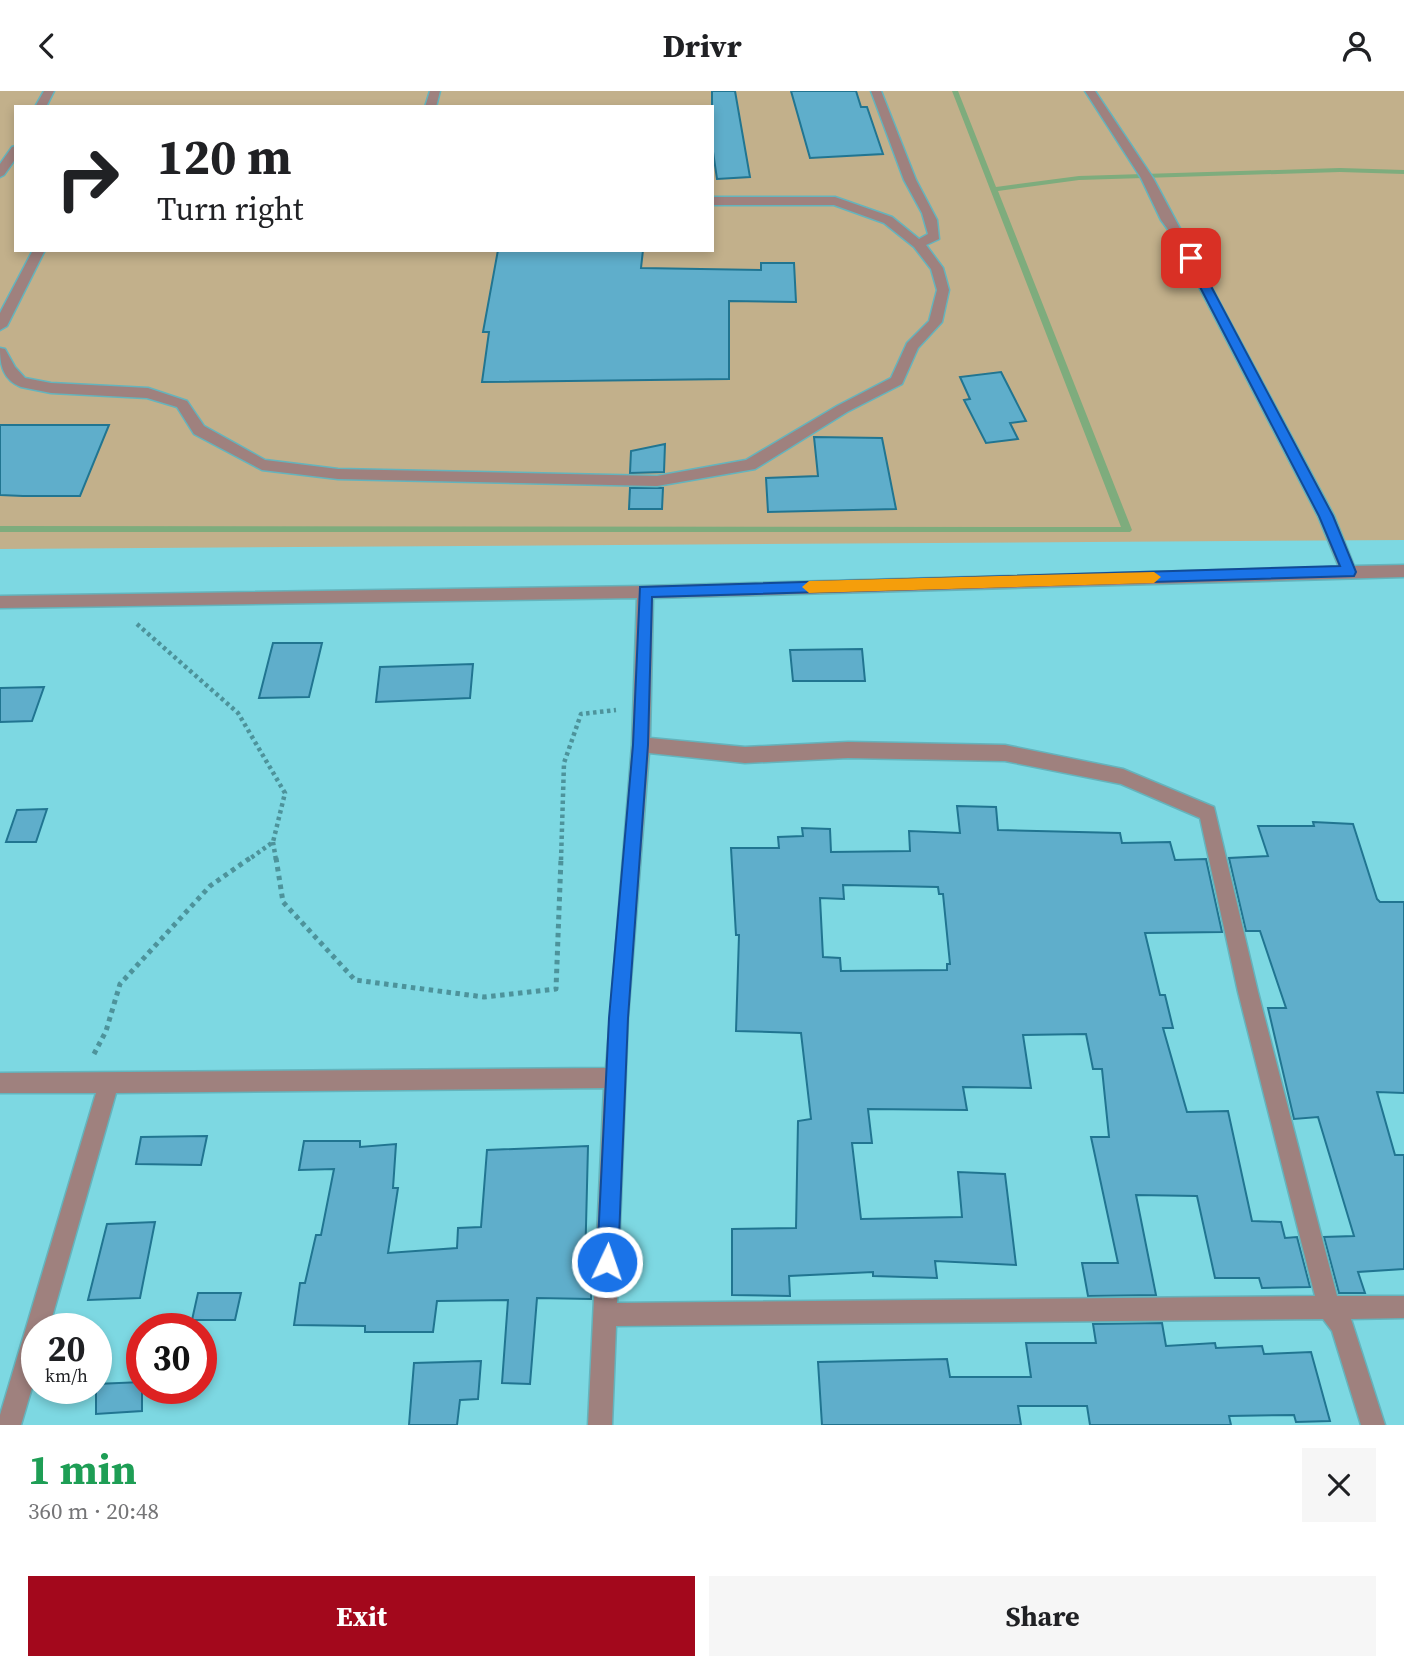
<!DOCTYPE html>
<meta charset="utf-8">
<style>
body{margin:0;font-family:"Source Serif 4",serif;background:#f6f6f6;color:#202124;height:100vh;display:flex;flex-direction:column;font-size:26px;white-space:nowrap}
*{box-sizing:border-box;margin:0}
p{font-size:23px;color:#757577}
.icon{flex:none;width:38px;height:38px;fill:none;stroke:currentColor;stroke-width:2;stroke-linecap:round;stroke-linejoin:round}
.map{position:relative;height:1334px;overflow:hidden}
.sheet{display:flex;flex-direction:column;background:#fff;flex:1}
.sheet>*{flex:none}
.hud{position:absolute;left:14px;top:14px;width:700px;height:147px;border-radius:0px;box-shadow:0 4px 10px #0003;background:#fff;color:#202124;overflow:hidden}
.speed{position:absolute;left:21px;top:1222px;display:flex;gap:14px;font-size:35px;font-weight:700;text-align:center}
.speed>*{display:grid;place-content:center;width:91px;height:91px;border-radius:50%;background:#fff;box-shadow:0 4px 10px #0003;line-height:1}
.speed small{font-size:18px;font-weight:400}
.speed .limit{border:10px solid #d22;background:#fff;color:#111}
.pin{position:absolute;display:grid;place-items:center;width:60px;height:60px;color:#fff;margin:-30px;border-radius:14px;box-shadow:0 4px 10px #0006}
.me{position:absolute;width:77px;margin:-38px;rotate:3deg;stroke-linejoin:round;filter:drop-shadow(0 0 5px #0008)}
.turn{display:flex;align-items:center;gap:24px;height:147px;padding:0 28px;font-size:32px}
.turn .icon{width:91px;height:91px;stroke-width:2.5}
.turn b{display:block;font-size:49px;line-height:60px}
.round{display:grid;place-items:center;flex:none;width:74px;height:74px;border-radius:0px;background:#f6f6f6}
.headline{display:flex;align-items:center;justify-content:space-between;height:119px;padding:0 28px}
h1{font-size:42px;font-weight:700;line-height:52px;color:#1e9e55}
.action{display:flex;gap:14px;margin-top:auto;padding:14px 28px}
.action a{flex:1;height:80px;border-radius:0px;background:#a3081c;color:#fff;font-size:28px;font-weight:700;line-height:80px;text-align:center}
.action a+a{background:#f6f6f6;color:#202124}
header{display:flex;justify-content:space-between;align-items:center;height:91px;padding:0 28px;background:#fff;font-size:32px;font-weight:700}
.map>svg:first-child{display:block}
.green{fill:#c2b08b;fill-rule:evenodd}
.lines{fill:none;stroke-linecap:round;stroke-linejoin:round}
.stream{fill:#7eac7d;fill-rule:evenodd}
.building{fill:#5faecb;stroke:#217591;stroke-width:2;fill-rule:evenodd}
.minor-casing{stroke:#64b4bd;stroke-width:3}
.path-far1{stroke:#4d939b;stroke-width:4.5;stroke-dasharray:3.5 3.5;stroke-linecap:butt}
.path{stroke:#4d939b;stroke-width:5;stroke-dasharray:4.5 4.5;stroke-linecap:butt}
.minor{fill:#9f817e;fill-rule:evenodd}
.route{fill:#1a73e8;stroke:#114b97;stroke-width:2}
.slow{fill:#f59e0b}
</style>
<header><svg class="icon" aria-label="back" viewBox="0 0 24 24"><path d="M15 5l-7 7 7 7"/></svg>Drivr<svg class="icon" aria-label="person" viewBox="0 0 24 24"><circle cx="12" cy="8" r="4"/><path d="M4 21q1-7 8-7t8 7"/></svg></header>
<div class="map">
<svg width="1404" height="1334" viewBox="0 0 1404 1334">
<rect width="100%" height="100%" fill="#7dd8e2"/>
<!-- green -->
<path class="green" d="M 0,0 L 1404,0 L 1404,449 L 0,458 ZM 16,16 L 712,16 L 712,159 L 16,159 Z"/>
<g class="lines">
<!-- stream -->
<path class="stream" d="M 952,0 L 958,0 L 996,96 L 1079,85 L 1340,77 L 1404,79 L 1404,83 L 1340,81 L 1079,89 L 998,100 L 1132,439 L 1130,441 L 0,441 L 0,435 L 1121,436 Z"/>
</g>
<!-- building -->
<path class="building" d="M 712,0 L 735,0 L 750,86 L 717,88 L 712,54 Z
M 791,0 L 856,0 L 861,16 L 867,16 L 883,63 L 810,67 Z
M 498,159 L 643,159 L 641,177 L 761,179 L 761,172 L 794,172 L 796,211 L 729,210 L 729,288 L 482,291 L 489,241 L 483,241 Z
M 1001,281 L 1026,330 L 1010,332 L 1018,348 L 986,352 L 964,309 L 970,308 L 960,286 Z
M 0,334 L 109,334 L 80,405 L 23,405 L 0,404 Z
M 814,346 L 882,347 L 896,418 L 768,421 L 766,387 L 818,385 Z
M 665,353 L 664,381 L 630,382 L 631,360 Z
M 630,397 L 663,397 L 662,418 L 629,418 Z
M 273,552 L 322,552 L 309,606 L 259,607 Z
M 862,558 L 865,590 L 793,590 L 790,559 Z
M 473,573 L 470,607 L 376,611 L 380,576 Z
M 44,596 L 32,630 L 0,631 L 0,597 Z
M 957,715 L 996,716 L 998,739 L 1120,742 L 1122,752 L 1170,751 L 1175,769 L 1206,768 L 1222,841 L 1145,842 L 1160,904 L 1165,904 L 1173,937 L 1163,937 L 1187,1021 L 1228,1020 L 1252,1130 L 1281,1131 L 1285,1147 L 1297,1146 L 1310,1196 L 1262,1197 L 1259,1187 L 1215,1187 L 1197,1105 L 1136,1104 L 1156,1204 L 1088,1205 L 1082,1172 L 1118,1172 L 1091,1046 L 1109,1046 L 1102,978 L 1093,978 L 1086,943 L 1023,944 L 1031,997 L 963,996 L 967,1019 L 868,1018 L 872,1052 L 852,1052 L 861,1128 L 962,1126 L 958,1081 L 1005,1083 L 1016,1174 L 935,1170 L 937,1187 L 873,1185 L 873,1181 L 789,1185 L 790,1205 L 732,1204 L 732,1138 L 796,1137 L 798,1030 L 811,1028 L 801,942 L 736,940 L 739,844 L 736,844 L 731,757 L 779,757 L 778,746 L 803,745 L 802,737 L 830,738 L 831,761 L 910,760 L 909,740 L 960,742 ZM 843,794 L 938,796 L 939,803 L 943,803 L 950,873 L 947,873 L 947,879 L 841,880 L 840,867 L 823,866 L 820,807 L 844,808 Z
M 47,718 L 36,751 L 6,751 L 17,719 Z
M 1313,731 L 1353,733 L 1377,808 L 1380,811 L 1404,811 L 1404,1002 L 1377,1001 L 1395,1064 L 1404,1064 L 1404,1178 L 1358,1181 L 1365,1202 L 1339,1202 L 1324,1146 L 1354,1145 L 1318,1026 L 1294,1028 L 1268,917 L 1286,917 L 1260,840 L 1246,840 L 1229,767 L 1268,765 L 1258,735 L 1314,735 Z
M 207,1045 L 201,1074 L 136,1073 L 141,1046 Z
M 304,1050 L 360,1050 L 360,1056 L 396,1053 L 393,1097 L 398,1097 L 388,1162 L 457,1157 L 458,1137 L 481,1136 L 487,1059 L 588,1055 L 585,1175 L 593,1175 L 591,1208 L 537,1207 L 530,1293 L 502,1292 L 508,1209 L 437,1210 L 433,1241 L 365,1241 L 365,1235 L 294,1234 L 300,1192 L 305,1192 L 316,1144 L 321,1144 L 334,1078 L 299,1079 Z
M 155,1131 L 140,1207 L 88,1209 L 107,1133 Z
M 198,1202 L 241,1202 L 235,1229 L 192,1229 Z
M 1162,1232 L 1166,1255 L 1215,1252 L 1216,1257 L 1262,1255 L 1264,1263 L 1311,1261 L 1330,1330 L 1296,1331 L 1294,1324 L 1229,1325 L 1231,1334 L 1090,1334 L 1087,1315 L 1018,1315 L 1021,1334 L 822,1334 L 818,1271 L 947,1268 L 950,1286 L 1031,1286 L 1026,1252 L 1096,1252 L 1093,1233 Z
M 481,1270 L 478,1308 L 460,1309 L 457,1334 L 409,1334 L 414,1272 Z
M 142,1291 L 142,1320 L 96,1323 L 96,1293 Z"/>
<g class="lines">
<!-- minor casing -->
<g class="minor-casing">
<path id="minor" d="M 44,0 L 54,0 L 46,16 L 35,16 Z
M 430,0 L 440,0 L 436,16 L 425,16 Z
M 871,0 L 881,0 L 916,89 L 937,129 L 939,148 L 926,154 L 943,177 L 949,199 L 942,231 L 918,257 L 902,293 L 847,321 L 755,378 L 657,395 L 338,388 L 262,379 L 194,343 L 177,316 L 147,307 L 51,302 L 21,296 C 3,289 0,274 0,257 L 5,258 L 15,276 L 25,287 L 51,292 L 148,297 L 187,310 L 204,335 L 265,369 L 338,378 L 657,385 L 746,369 L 837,315 L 891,287 L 907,252 L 929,230 L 937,199 L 931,178 L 914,156 L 884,132 L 834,114 L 712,114 L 712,106 L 835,106 L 892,126 L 919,148 L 928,143 L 922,122 L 904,89 Z
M 1085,0 L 1095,0 L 1153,87 L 1334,425 L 1354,475 L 1404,474 L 1404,486 L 653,507 L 650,647 L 745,656 L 848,651 L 1005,654 L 1123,678 L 1214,716 L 1258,901 L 1337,1205 L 1404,1205 L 1404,1227 L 1351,1228 L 1385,1334 L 1361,1334 L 1332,1240 L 1323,1228 L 616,1235 L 612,1334 L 588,1334 L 604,997 L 116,1002 L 49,1237 L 37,1237 L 37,1280 L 21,1334 L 0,1334 L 0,1324 L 96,1002 L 0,1002 L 0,982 L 606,977 L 632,654 L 637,507 L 0,517 L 0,505 L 645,495 L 1339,476 L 1318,425 L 1172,144 L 1161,129 L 1141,87 ZM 649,662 L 745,672 L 848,667 L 1005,670 L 1121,693 L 1200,727 L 1238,901 L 1315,1205 L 617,1212 L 628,927 Z
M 16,55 L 16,67 L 4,84 L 0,86 L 0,73 L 12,56 Z
M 33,159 L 45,159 L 7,235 L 0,239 L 0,222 Z"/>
</g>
<!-- path-far1 -->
<path class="path-far1" d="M 137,533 L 238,622 L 285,702 L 273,751 L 248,769
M 273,751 L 276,769
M 561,769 L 564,672 L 581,623 L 616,619"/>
<!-- path -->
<path class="path" d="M 276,767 L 283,811 L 355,889 L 484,906 L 556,898 L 561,767
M 94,963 L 106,940 L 120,893 L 210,795 L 250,767"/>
<!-- minor -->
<use href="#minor" class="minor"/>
</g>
<!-- route -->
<path class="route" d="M 1191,163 L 1196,167 L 1333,425 L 1356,481 L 1354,485 L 652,506 L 648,654 L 628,927 L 618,1171 L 615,1179 L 607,1182 L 600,1179 L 597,1171 L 609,927 L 633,654 L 640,496 L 1340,475 L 1319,425 L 1185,167 Z"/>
<!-- slow -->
<path class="slow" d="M 1154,481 L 1161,486 L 1154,492 L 809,502 L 802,496 L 809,490 Z"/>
</svg>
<div class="speed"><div>20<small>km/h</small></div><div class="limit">30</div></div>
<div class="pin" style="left:1191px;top:167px;background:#d93025"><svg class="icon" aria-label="arrive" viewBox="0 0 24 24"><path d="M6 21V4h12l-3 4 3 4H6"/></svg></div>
<svg class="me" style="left:607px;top:1171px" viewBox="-20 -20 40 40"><circle r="17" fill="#1a73e8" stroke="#fff" stroke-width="3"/><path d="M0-11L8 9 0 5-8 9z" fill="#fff"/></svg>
<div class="hud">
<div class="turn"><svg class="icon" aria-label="right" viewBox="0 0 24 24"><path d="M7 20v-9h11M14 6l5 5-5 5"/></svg><div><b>120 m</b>Turn right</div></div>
</div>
</div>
<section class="sheet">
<div class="headline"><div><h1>1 min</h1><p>360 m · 20:48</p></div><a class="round"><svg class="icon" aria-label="close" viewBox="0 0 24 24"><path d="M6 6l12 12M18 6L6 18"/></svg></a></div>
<div class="action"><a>Exit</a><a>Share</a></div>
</section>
